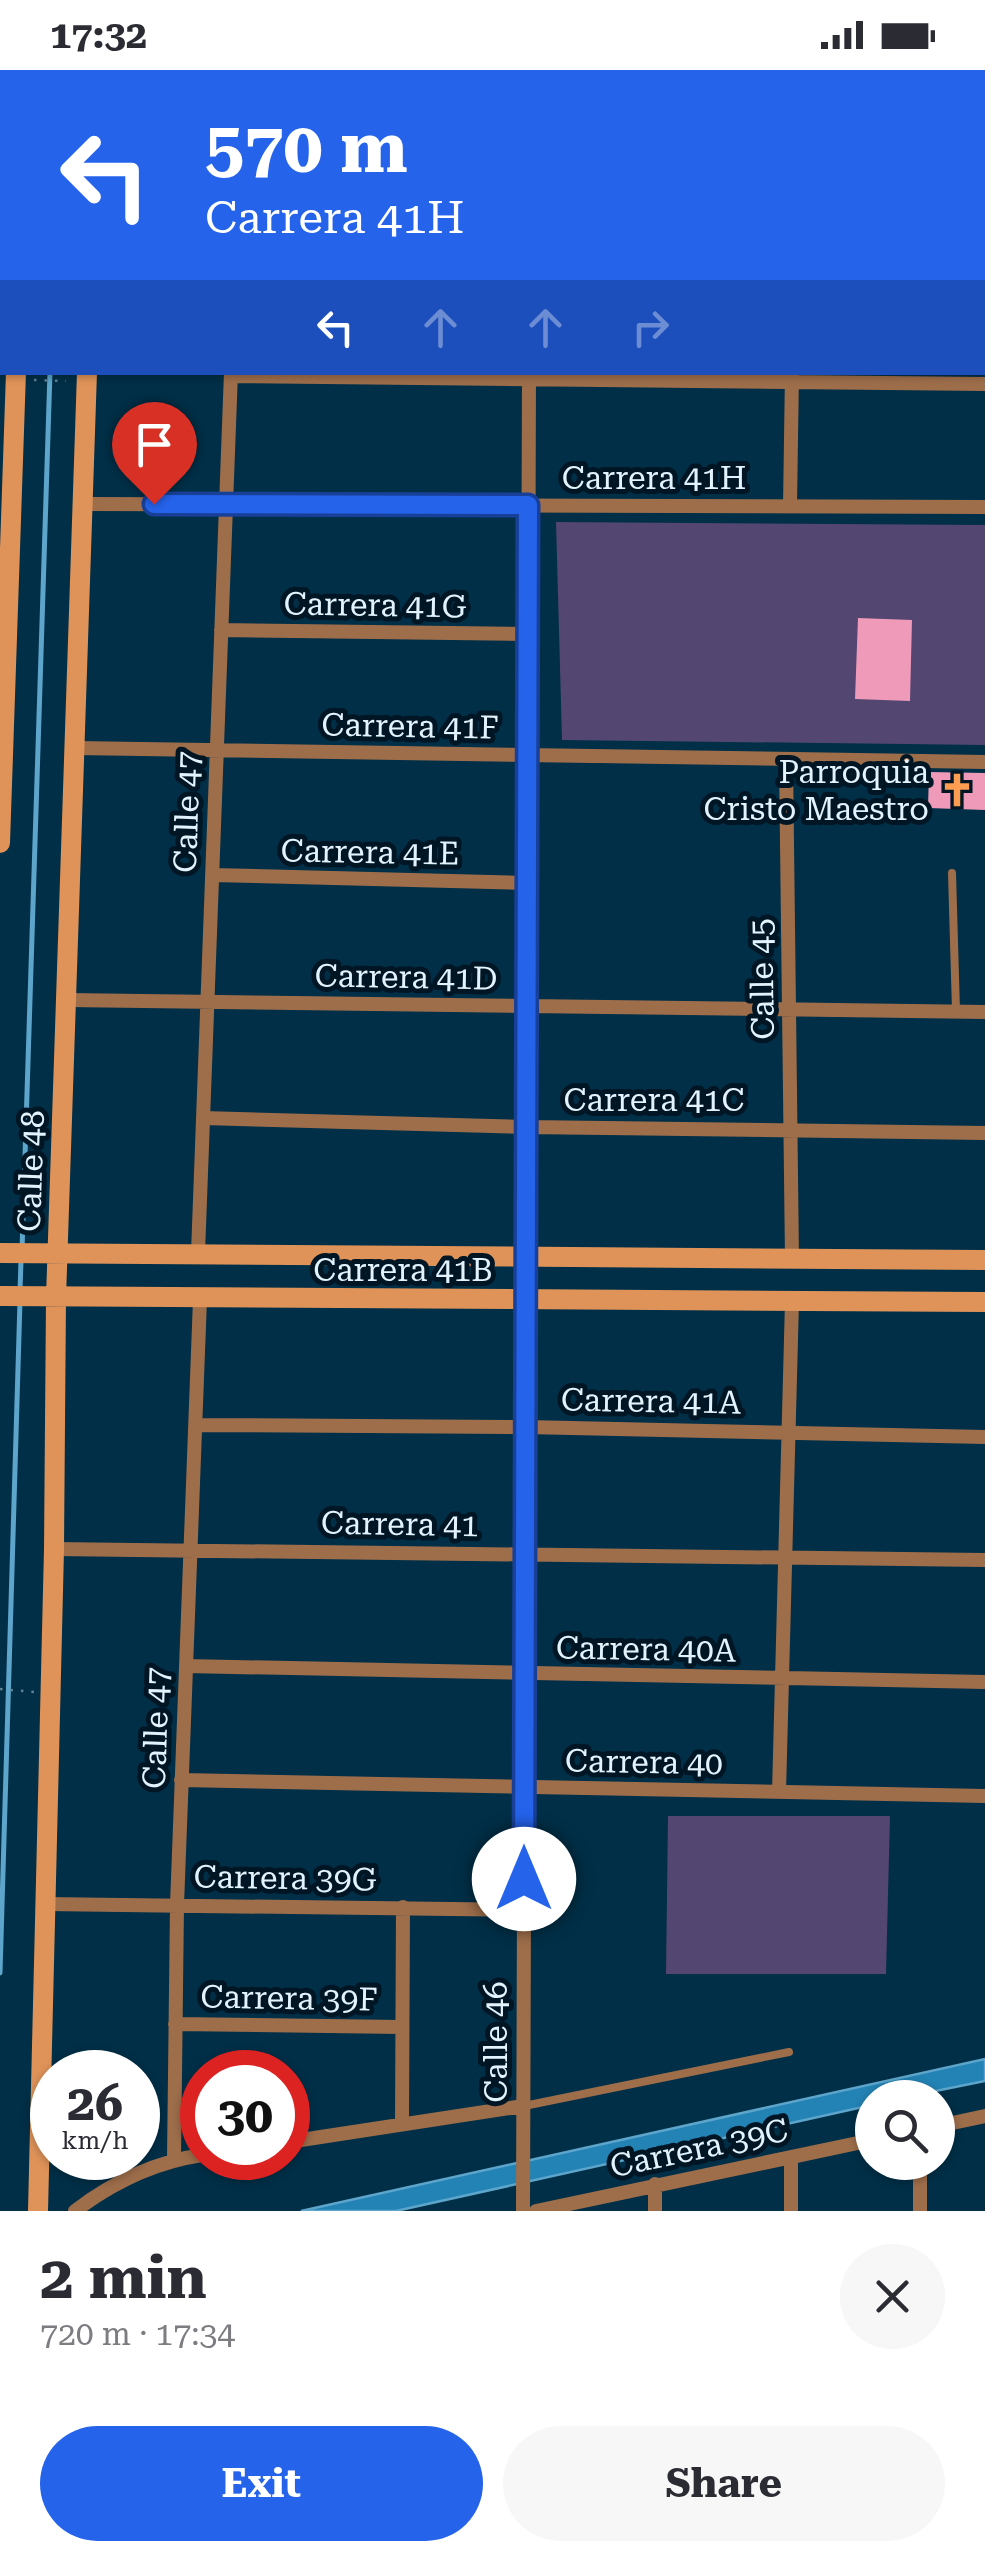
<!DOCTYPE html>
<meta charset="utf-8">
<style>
body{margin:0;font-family:"Roboto Serif",serif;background:#f7f7f7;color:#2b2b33;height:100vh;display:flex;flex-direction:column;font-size:38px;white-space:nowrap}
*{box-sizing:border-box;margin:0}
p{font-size:32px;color:#7c7c81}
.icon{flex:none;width:55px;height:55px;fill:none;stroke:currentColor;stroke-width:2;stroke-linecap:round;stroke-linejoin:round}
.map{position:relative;height:2141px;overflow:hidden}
.sheet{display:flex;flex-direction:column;background:#fff;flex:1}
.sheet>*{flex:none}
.hud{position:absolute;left:0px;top:0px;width:985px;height:305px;box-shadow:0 2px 8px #0004;background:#2563eb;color:#fff;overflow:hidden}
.buttons{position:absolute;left:855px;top:2010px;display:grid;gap:20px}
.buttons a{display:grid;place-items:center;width:100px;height:100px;border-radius:50%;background:#fff;box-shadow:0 2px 8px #0004;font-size:50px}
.speed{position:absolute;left:30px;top:1980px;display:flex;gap:20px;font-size:50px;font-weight:700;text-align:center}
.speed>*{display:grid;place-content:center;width:130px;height:130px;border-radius:50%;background:#fff;box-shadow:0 2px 8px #0004;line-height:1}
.speed small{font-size:25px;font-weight:400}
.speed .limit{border:15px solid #d22;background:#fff;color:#111}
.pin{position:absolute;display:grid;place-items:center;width:85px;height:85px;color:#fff;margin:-102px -42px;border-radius:50% 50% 50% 0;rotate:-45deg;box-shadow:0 0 10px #0007}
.pin .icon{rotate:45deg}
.me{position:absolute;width:110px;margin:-55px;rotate:0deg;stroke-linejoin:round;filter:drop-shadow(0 0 8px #0008)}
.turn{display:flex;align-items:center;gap:35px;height:210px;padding:0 40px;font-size:45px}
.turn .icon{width:130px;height:130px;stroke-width:2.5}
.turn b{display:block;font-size:70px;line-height:85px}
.lanes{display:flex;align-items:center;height:95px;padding:0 40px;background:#0003;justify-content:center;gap:50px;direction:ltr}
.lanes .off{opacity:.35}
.round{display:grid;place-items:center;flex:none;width:105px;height:105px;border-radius:52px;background:#f7f7f7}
.overview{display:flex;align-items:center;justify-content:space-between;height:170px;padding:0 40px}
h1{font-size:60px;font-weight:700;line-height:75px}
.cta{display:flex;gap:20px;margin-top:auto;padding:20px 40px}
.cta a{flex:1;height:115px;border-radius:60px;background:#2563eb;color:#fff;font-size:40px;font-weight:700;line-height:115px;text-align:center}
.cta a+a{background:#f7f7f7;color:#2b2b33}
.status{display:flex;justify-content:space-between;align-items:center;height:70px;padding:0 50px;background:#fff;direction:ltr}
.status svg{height:28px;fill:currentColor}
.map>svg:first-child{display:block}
.green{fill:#534671}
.water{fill:#2383b5;stroke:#5da5cb;stroke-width:2.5}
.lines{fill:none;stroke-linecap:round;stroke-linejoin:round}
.stream{stroke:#5da5cb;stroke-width:5}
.building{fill:#ef9ab8}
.path{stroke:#608294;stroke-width:2.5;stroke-dasharray:2.5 8;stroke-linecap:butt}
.lane{stroke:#9e6e4b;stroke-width:8}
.street{stroke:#9e6e4b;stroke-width:14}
.secondary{stroke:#df9359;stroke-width:20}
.route-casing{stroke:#184099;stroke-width:25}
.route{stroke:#2563eb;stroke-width:18}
.labels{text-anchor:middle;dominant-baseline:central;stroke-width:10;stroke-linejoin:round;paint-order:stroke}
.street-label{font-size:32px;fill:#e3f3fd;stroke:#001625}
.poi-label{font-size:32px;fill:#e3f3fd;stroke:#001625;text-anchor:end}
</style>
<div class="status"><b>17:32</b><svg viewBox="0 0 49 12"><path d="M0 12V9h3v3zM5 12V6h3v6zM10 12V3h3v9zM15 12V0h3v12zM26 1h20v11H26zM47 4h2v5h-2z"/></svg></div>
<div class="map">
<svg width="985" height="2141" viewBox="0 0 985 2141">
<rect width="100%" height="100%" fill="#002f47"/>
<!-- green -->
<path class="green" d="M 556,452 L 985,455 L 985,675 L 562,670 Z
M 668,1746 L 890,1746 L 886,1904 L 666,1904 Z"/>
<!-- water -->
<path class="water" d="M 985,1989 L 985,2011 L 906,2027 L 872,2028 L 872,2035 L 396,2141 L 301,2141 Z"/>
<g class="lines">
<!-- stream -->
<path class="stream" d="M 59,2 L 59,0
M 22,1180 L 50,302
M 20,1220 L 21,1191
M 0,1903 L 20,1231"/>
</g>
<!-- building -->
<path class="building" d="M 858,548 L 912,550 L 910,631 L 855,629 Z
M 929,702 L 985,703 L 985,740 L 928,738 Z"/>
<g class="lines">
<!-- path -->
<path class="path" d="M 0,23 L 2,23
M 0,113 L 2,113
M 0,188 L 2,188
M 0,283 L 2,283
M 34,310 L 66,311
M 0,1619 L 34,1622"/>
<!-- lane -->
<path class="lane" d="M 952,803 L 956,941
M 524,2036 L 789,1982"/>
<!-- street -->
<path class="street" d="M 242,2 L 242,0
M 530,2 L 530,0
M 795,2 L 795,0
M 982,63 L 985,63
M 982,181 L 985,181
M 231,306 L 985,314
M 83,434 L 985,437
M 790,436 L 792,302
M 221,560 L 528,564
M 75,678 L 985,692
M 786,689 L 792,1189
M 212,805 L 527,813
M 67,930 L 985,942
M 203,1048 L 526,1057 L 985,1063
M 198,1183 L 231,302
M 196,1355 L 526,1357 L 985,1367
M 54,1479 L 985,1490
M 186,1596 L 985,1612
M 181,1710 L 985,1726
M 779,1722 L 792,1231
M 45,1834 L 524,1840
M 175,1954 L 401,1957
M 402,2054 L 403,1837
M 938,2056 L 985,2046
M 288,2072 L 523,2036
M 174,2089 L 177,1835 L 200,1229
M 75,2141 C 113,2112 155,2092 202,2085
M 523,2141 L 529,302
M 536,2141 L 872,2070
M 655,2141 L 655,2114
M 791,2141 L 791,2087
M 920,2141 L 920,2092"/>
<!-- secondary -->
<path class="secondary" d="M 28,2 L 28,0
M 97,2 L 97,0
M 0,773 L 16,302
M 0,1183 L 985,1190
M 0,1226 L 985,1232
M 38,2141 L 54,1479 L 56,1228 L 87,302"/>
</g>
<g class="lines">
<!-- route casing -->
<g class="route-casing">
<path id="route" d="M 154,434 L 528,435 L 524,1809"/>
</g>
<!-- route -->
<use href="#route" class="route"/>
</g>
<!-- icons -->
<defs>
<g id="church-bare" transform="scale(2.7)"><path d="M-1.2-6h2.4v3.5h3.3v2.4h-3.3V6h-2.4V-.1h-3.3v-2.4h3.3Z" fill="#fc9d52" stroke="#001625" stroke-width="2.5" paint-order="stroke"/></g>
</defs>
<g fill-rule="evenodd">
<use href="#church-bare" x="957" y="720"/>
</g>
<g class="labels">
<!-- street labels -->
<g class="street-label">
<text x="654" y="408">Carrera 41H</text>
<text transform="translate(375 535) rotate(1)">Carrera 41G</text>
<text transform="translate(410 656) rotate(1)">Carrera 41F</text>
<text transform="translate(187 742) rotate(-88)">Calle 47</text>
<text transform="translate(370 782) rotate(1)">Carrera 41E</text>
<text transform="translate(406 907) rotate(1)">Carrera 41D</text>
<text transform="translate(762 909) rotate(-91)">Calle 45</text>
<text x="654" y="1030">Carrera 41C</text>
<text transform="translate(31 1101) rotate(-88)">Calle 48</text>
<text x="403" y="1200">Carrera 41B</text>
<text transform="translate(651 1331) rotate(1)">Carrera 41A</text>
<text transform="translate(400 1454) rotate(1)">Carrera 41</text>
<text transform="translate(646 1579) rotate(1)">Carrera 40A</text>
<text transform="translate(156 1658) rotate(-88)">Calle 47</text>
<text transform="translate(644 1692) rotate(1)">Carrera 40</text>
<text transform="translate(285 1808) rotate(1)">Carrera 39G</text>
<text transform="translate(289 1928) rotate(1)">Carrera 39F</text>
<text transform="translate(496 1972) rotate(-90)">Calle 46</text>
<text transform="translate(699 2078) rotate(-12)">Carrera 39C</text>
</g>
<!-- poi labels -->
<g class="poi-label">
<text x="929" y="702">Parroquia<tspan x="929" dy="37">Cristo Maestro</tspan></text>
</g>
</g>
</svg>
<div class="buttons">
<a><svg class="icon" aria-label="search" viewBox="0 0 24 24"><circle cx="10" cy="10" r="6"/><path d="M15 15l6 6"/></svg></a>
</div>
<div class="speed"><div>26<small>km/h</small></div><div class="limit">30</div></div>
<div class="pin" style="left:154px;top:434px;background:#d93025"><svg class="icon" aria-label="arrive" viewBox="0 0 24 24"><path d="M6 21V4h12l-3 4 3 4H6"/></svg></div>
<svg class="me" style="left:524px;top:1809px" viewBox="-20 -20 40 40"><circle r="19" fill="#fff"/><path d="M0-13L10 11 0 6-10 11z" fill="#2563eb"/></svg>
<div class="hud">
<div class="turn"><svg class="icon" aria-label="left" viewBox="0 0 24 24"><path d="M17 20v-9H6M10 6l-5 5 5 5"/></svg><div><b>570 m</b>Carrera 41H</div></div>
<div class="lanes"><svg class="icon" aria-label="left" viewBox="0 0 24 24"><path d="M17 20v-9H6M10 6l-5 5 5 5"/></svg><svg class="icon off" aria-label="ahead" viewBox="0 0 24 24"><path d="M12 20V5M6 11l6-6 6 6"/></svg><svg class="icon off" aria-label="ahead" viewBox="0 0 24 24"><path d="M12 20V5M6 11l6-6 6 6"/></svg><svg class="icon off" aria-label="right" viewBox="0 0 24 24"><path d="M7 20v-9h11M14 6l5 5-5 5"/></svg></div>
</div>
</div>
<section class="sheet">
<div class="overview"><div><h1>2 min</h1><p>720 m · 17:34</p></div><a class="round"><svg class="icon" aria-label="close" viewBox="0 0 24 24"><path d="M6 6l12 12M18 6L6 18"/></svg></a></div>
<div class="cta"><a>Exit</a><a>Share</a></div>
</section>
